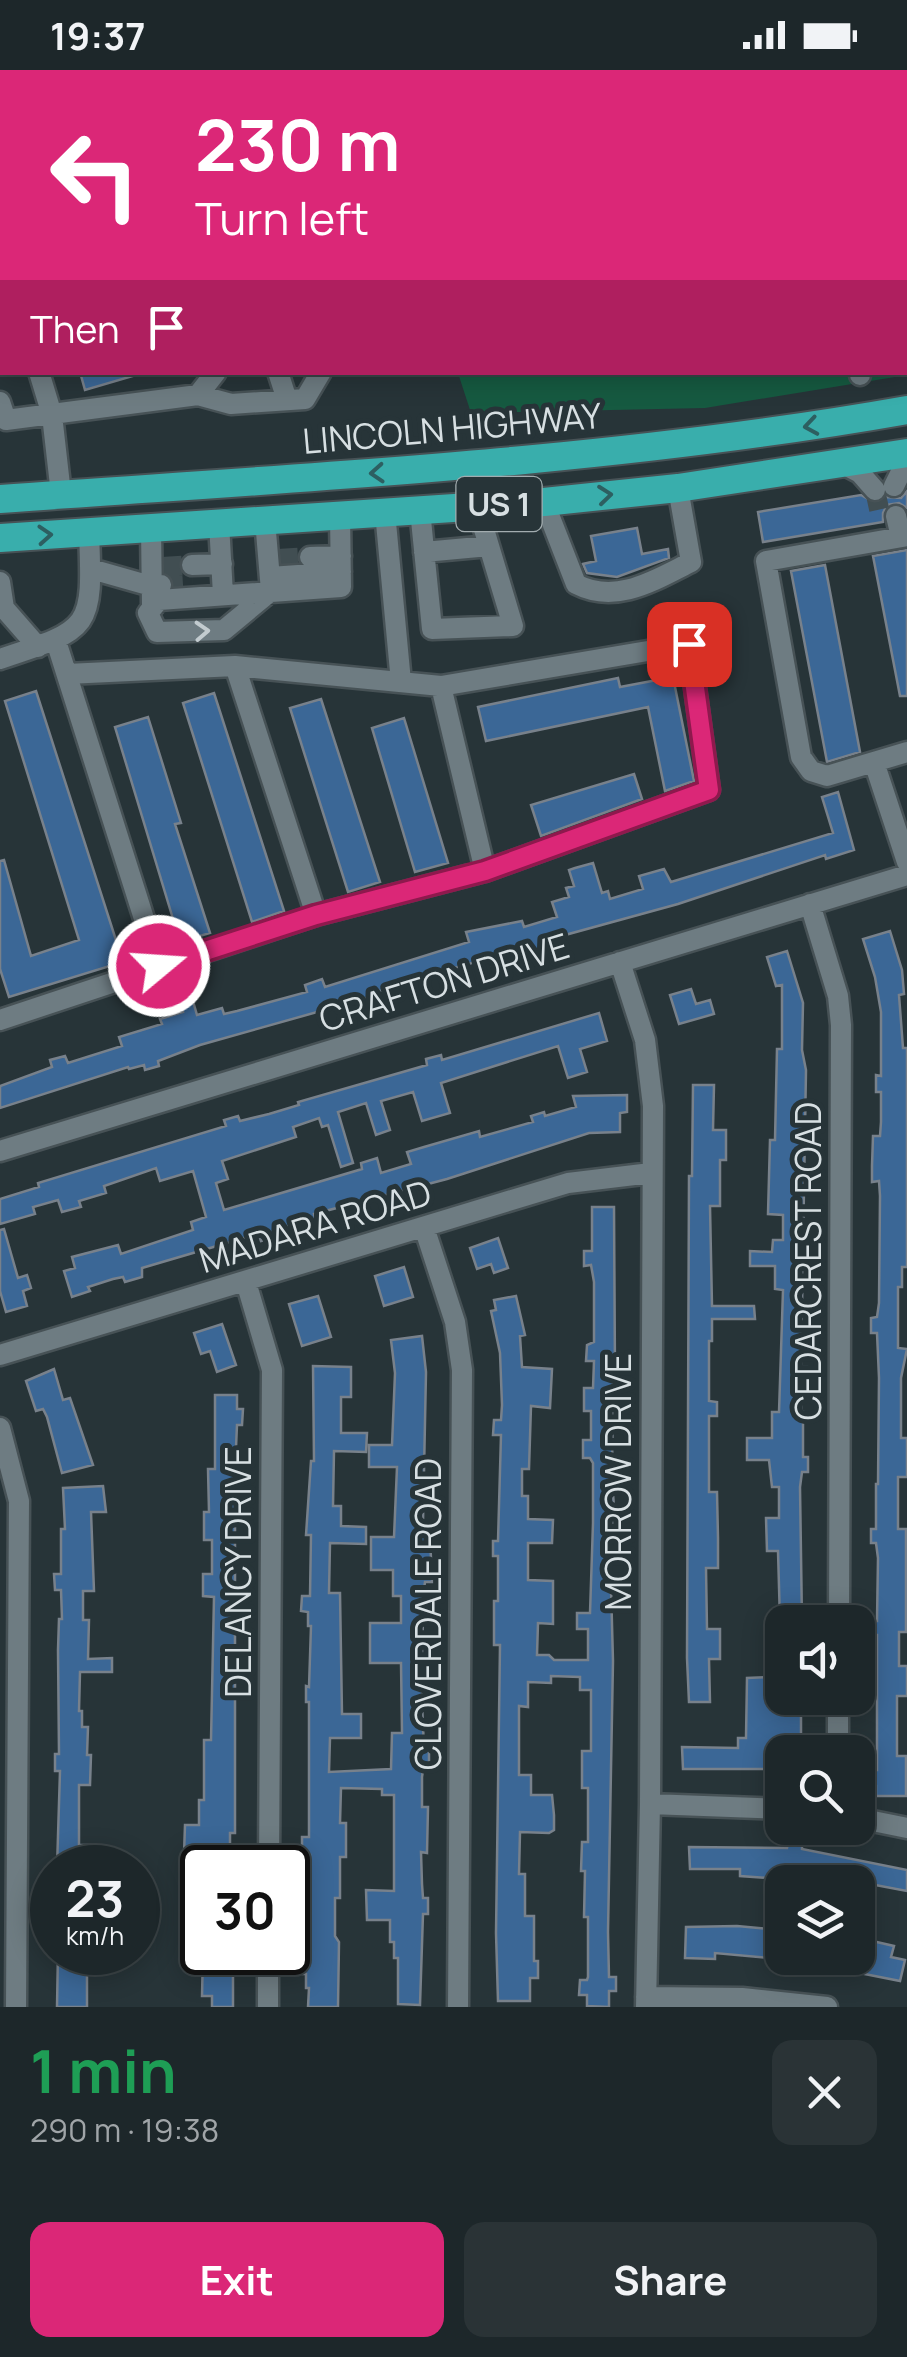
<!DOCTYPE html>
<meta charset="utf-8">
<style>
body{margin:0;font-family:Manrope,sans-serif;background:#2a3336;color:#f1f3f6;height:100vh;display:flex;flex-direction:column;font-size:38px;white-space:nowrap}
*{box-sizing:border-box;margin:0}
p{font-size:32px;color:#a0a5a8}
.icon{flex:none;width:55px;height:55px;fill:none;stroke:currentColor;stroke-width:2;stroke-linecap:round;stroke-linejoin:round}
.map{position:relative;height:1937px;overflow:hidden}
.panel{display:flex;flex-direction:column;background:#1d272a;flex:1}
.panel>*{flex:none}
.guide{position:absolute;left:0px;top:0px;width:908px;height:305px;box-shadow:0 5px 25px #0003,0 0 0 2px #3b4447;background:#db2777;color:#fff;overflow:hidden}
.tools{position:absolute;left:765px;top:1535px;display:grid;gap:20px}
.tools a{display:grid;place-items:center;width:110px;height:110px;border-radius:20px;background:#1d272a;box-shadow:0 5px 25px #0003,0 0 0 2px #3b4447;font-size:50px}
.speed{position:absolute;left:30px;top:1775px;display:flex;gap:20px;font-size:50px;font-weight:700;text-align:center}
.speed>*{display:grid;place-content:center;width:130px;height:130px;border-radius:50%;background:#1d272a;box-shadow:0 5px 25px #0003,0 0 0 2px #3b4447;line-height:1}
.speed small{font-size:25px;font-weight:400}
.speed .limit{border:5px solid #111;border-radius:15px;background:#fff;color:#111}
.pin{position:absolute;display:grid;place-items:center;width:85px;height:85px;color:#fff;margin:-42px;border-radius:20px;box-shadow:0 5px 15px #0006}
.me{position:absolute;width:110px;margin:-55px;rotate:72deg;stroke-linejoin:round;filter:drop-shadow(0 0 8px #0008)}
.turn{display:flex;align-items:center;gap:35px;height:210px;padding:0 30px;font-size:45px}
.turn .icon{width:130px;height:130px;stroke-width:2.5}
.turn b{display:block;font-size:70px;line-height:85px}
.then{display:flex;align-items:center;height:95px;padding:0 30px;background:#0003;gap:20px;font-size:38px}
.round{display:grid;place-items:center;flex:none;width:105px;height:105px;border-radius:20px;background:#2a3336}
.overview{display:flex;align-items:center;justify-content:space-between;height:170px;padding:0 30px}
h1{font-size:60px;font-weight:700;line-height:75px;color:#1e9e55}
.button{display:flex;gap:20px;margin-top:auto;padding:20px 30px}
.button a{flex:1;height:115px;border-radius:20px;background:#db2777;color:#fff;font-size:40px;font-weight:700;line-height:115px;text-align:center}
.button a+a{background:#2a3336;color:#f1f3f6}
.status{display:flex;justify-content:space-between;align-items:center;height:70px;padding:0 50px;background:#1d272a;direction:ltr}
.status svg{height:28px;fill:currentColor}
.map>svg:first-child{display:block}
.green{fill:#165a41}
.building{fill:#3b6796;stroke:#78818b;stroke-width:2.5}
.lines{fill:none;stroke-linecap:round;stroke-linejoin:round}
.minor-tunnel{stroke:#414e52;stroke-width:20;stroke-dasharray:20 10;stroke-linecap:butt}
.minor-casing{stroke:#475256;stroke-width:25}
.highway-casing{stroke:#475256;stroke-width:32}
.minor{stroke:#6e7c82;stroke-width:20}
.highway{stroke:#39aeac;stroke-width:28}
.oneway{stroke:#2d5f61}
.oneway2{stroke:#c2cbcf}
.route-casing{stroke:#8e194d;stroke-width:25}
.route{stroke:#db2777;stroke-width:18}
.labels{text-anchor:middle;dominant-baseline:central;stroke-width:10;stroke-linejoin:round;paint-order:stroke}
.shield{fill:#273438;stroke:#a2acaf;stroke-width:2.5}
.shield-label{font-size:32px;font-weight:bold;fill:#d7dfe2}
.street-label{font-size:35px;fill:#d7dfe2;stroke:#273438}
</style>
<div class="status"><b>19:37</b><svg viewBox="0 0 49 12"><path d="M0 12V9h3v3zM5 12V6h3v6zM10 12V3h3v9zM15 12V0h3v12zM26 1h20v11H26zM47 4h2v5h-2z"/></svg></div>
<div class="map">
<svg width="907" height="1937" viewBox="0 0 907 1937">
<rect width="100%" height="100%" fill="#273438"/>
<!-- green -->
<path class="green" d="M 359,0 L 907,0 L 907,305 L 705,338 L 471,343 L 458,303 L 905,302 L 905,2 Z"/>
<!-- building -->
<path class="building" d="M 80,302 L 132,302 L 133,306 L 85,320 Z
M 907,421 L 907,438 L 899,433 L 887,435 L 883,443 L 883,452 L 763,472 L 758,442 L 861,425 L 877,434 L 886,427 L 901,428 Z
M 637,458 L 642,484 L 668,479 L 669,488 L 617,507 L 587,503 L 583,494 L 596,491 L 591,466 Z
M 907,480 L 907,626 L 900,626 L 873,486 Z
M 825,495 L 860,682 L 827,692 L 791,501 Z
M 673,607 L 694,711 L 665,721 L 648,637 L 486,671 L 478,637 L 618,608 L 620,617 Z
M 36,621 L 123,892 L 9,927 L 0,899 L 0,791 L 4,790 L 31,886 L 79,870 L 5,631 Z
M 214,623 L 284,841 L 252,852 L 183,633 Z
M 321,629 L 380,812 L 348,822 L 290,638 Z
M 148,647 L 181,753 L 175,754 L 210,863 L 180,872 L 115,657 Z
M 404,648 L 448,793 L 415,802 L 372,658 Z
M 634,704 L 642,729 L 541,766 L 531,735 Z
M 838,722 L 854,780 L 826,789 L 825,785 L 678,834 L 547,870 L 549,878 L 534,882 L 533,877 L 504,886 L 506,892 L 492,896 L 490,890 L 475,892 L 417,909 L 373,923 L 374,926 L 200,975 L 158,991 L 159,996 L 145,1000 L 144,995 L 129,999 L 128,997 L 0,1038 L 0,1016 L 52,997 L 50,990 L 65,986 L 68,993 L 122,976 L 119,967 L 162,954 L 160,949 L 183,942 L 177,924 L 190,921 L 197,945 L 222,938 L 224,944 L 237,941 L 307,922 L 305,915 L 322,909 L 325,917 L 469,872 L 466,862 L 522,851 L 524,857 L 557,847 L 552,832 L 569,827 L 566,818 L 574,816 L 569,800 L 575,798 L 593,793 L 602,823 L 608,821 L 610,829 L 643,819 L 639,806 L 664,799 L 671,812 L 833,763 L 822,727 Z
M 890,861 L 902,900 L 904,924 L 899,925 L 903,978 L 907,978 L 907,1197 L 902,1197 L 902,1217 L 898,1217 L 898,1278 L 907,1279 L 901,1308 L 901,1368 L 907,1368 L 907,1407 L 898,1407 L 898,1459 L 906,1459 L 906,1562 L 899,1562 L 899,1596 L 907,1596 L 907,1626 L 897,1626 L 897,1686 L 906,1686 L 906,1726 L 876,1726 L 876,1716 L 871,1716 L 871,1700 L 877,1700 L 877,1565 L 872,1565 L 872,1551 L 877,1551 L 878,1488 L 876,1473 L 871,1473 L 871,1459 L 876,1459 L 876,1414 L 878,1414 L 879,1308 L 877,1263 L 871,1263 L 871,1248 L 877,1247 L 879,1233 L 880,1126 L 879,1111 L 872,1112 L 872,1096 L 873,1066 L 880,1066 L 881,1052 L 881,1022 L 876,1022 L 876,1005 L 881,1006 L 881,942 L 875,907 L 863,869 Z
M 787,881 L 803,933 L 802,980 L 806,1000 L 801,1297 L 807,1297 L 807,1312 L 801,1312 L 801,1342 L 803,1342 L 803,1387 L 808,1387 L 808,1402 L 802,1402 L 800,1417 L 802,1552 L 780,1552 L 778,1481 L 767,1481 L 766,1448 L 779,1448 L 779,1417 L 772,1417 L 769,1390 L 747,1390 L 747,1368 L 772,1368 L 772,1342 L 779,1342 L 783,1220 L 775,1219 L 775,1196 L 750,1196 L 750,1181 L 772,1182 L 773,1170 L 783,1170 L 783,1145 L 768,1144 L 770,1070 L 775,1070 L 777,979 L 782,979 L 782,915 L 776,916 L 767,887 Z
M 691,919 L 696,934 L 710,930 L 714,944 L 679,954 L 670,925 Z
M 599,943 L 607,971 L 580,979 L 587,1002 L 568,1008 L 558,976 L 441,1013 L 450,1043 L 422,1051 L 413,1022 L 381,1031 L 390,1060 L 376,1065 L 366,1033 L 338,1042 L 353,1093 L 341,1097 L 328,1055 L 322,1057 L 319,1048 L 293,1057 L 296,1067 L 222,1091 L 228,1109 L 216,1113 L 224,1140 L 362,1099 L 361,1093 L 377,1088 L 381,1103 L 411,1094 L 407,1082 L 424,1077 L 479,1061 L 480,1067 L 533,1052 L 531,1046 L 544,1042 L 545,1046 L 576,1037 L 573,1026 L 627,1025 L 627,1042 L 620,1043 L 620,1062 L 589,1063 L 447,1109 L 314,1144 L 315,1148 L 273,1161 L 275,1168 L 261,1171 L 259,1165 L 244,1168 L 142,1198 L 142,1207 L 125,1212 L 123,1207 L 113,1209 L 88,1217 L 90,1221 L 72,1227 L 64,1201 L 75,1198 L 72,1187 L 118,1175 L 121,1184 L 193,1160 L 191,1152 L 206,1147 L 193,1101 L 160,1111 L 156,1098 L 104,1116 L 106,1123 L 79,1131 L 81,1137 L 62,1142 L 58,1130 L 33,1137 L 35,1144 L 0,1154 L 0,1129 L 39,1117 L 38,1113 L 226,1056 L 224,1050 L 238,1046 L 240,1051 L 269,1044 L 299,1035 L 298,1032 L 427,995 L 426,989 L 441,985 L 442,990 Z
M 693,1015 L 714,1015 L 713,1060 L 726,1060 L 726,1090 L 720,1090 L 720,1136 L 710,1136 L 712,1236 L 754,1236 L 755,1249 L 712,1249 L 712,1271 L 709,1271 L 709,1331 L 717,1332 L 717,1346 L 709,1346 L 709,1422 L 717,1422 L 718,1468 L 718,1498 L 706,1498 L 707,1559 L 720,1559 L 720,1589 L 709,1589 L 710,1632 L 689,1632 L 687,1588 L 689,1106 L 692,1106 Z
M 592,1137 L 614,1137 L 615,1303 L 613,1303 L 612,1410 L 614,1437 L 610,1481 L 613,1591 L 608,1862 L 609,1907 L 616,1907 L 616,1921 L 609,1921 L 609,1937 L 587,1936 L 587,1925 L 579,1925 L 580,1910 L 587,1910 L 588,1907 L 588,1847 L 584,1847 L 585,1801 L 581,1801 L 582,1772 L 588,1772 L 588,1718 L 582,1718 L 582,1681 L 591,1681 L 591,1620 L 580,1620 L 580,1607 L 551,1606 L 551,1613 L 528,1612 L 528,1637 L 519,1636 L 519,1705 L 531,1705 L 531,1725 L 552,1725 L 554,1745 L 554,1760 L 549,1763 L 520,1762 L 519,1804 L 525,1804 L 525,1846 L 534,1846 L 534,1891 L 538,1891 L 538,1908 L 530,1908 L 530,1931 L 498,1931 L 496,1863 L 500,1575 L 494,1575 L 494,1531 L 498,1531 L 498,1486 L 493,1486 L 493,1471 L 498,1471 L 501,1365 L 493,1365 L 494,1350 L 501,1350 L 502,1335 L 500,1283 L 491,1241 L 496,1240 L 494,1230 L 516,1226 L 525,1265 L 520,1266 L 522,1297 L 552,1299 L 550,1338 L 531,1336 L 529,1399 L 522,1399 L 522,1426 L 528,1426 L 528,1449 L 553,1450 L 552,1473 L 528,1473 L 528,1510 L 553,1511 L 553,1554 L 538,1553 L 537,1585 L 549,1585 L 554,1590 L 588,1590 L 588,1559 L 577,1559 L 577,1543 L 590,1543 L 593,1453 L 593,1393 L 590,1388 L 583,1388 L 583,1370 L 591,1370 L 591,1341 L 584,1341 L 584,1318 L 593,1318 L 594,1291 L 586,1291 L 587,1275 L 594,1272 L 594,1212 L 591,1195 L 584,1196 L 584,1181 L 592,1181 Z
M 4,1159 L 18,1208 L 27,1205 L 31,1218 L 23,1221 L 27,1236 L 6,1242 L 0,1221 L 0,1160 Z
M 498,1168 L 508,1198 L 494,1203 L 491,1194 L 477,1199 L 470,1178 Z
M 404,1197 L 413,1227 L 384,1236 L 375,1206 Z
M 318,1226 L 331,1267 L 302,1276 L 289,1234 Z
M 222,1254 L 236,1295 L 217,1302 L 210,1281 L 201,1284 L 194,1263 Z
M 422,1266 L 426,1302 L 423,1452 L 425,1466 L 430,1466 L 432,1512 L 425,1512 L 423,1526 L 422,1633 L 424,1678 L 429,1678 L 429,1693 L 424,1693 L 422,1707 L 422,1737 L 428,1737 L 427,1783 L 421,1782 L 422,1814 L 423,1828 L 428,1828 L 428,1844 L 423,1844 L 420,1935 L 398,1934 L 398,1888 L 394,1888 L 394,1872 L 390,1872 L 390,1850 L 367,1850 L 366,1820 L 394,1821 L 394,1725 L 382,1725 L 382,1719 L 341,1718 L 340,1753 L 346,1753 L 346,1787 L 340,1787 L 340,1828 L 335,1828 L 335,1866 L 339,1872 L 338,1937 L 308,1937 L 309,1918 L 306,1918 L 306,1904 L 303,1904 L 308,1859 L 310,1785 L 302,1785 L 302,1767 L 309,1767 L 309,1632 L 306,1632 L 306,1616 L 309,1617 L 311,1556 L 308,1556 L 308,1542 L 301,1541 L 302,1526 L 310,1526 L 311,1465 L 306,1465 L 311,1391 L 314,1391 L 313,1296 L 351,1297 L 351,1327 L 341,1327 L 341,1363 L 367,1363 L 366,1382 L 334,1381 L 333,1436 L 341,1436 L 341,1456 L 366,1457 L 366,1474 L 330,1473 L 329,1523 L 340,1523 L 342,1644 L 361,1644 L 361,1668 L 330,1668 L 329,1702 L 391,1699 L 392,1663 L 402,1663 L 401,1593 L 370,1593 L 370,1553 L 401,1553 L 401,1526 L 393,1526 L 393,1500 L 371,1500 L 371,1467 L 394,1467 L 397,1397 L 369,1397 L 369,1375 L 392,1375 L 395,1303 L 391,1270 Z
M 54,1299 L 63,1330 L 70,1328 L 93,1395 L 62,1403 L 47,1347 L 43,1339 L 36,1341 L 26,1311 Z
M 215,1325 L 237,1325 L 237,1339 L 243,1339 L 242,1355 L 237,1355 L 235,1400 L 235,1763 L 230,1763 L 230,1798 L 192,1798 L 192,1784 L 184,1784 L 185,1755 L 199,1755 L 199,1730 L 204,1730 L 204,1670 L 211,1670 L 214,1527 L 203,1526 L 203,1504 L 212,1504 L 212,1470 L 204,1470 L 204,1442 L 209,1442 L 208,1399 L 215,1399 Z
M 103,1416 L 106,1442 L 91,1442 L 94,1521 L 83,1521 L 83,1550 L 89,1550 L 88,1589 L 112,1588 L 112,1602 L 80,1602 L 79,1641 L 82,1641 L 82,1657 L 88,1657 L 87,1685 L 91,1685 L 90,1715 L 79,1715 L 79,1775 L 96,1775 L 96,1789 L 84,1789 L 84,1798 L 57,1798 L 60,1701 L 55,1701 L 55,1684 L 59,1684 L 58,1580 L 59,1549 L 62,1549 L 61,1520 L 55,1520 L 54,1504 L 61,1504 L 61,1459 L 65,1459 L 63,1418 Z
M 782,1559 L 782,1628 L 801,1628 L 801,1667 L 805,1667 L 805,1682 L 782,1682 L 782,1699 L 683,1699 L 682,1677 L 738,1678 L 738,1668 L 746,1668 L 747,1608 L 770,1607 L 770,1560 Z
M 788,1773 L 802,1775 L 802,1779 L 907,1800 L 907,1821 L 833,1807 L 834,1804 L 782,1799 L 782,1809 L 740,1806 L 740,1799 L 690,1799 L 689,1777 L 787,1778 Z
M 858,1846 L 871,1848 L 868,1870 L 894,1876 L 891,1887 L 905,1890 L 900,1911 L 819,1895 L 820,1888 L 858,1888 Z
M 737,1856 L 782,1860 L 782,1889 L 715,1883 L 715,1889 L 685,1888 L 686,1857 Z
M 58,1882 L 93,1884 L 93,1898 L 87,1898 L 87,1937 L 57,1937 Z
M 203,1882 L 233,1882 L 233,1937 L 212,1937 L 212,1926 L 202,1926 Z"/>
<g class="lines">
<!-- minor-tunnel -->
<path class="minor-tunnel" d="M 875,420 L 881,448
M 278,489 L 310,487
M 162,497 L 192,495
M 163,515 L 193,513"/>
<!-- minor casing -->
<g class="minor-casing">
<path id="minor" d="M 111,0 L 112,2
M 178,0 L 179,2
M 300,0 L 301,2
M 492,0 L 495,2
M 761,2 L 764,0
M 905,12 L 907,11
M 0,70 L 2,69
M 0,123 L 2,122
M 0,173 L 2,182
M 905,210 L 907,210
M 905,254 L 907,254
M 39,302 L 52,345 L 61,424
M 278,302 L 287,330
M 860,305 L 860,302
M 198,325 L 216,302
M 0,332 L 6,350 L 198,325 L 231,334 L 305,329 L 321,302
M 841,393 L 860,403 L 875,420
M 894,416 L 907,390
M 544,432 L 576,514 C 616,535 655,510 691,492 L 678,418
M 420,440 L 432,559 L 513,556 L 477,436
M 385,442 L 401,612
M 896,446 L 901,467
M 265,450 L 271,521
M 219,453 L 223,525
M 151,458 L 152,535
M 907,466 L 766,491 L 801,687 L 811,701 L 827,706 L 907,682
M 424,482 L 489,476
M 310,487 L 341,486
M 192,495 L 222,494
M 91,499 L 151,516 L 161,515
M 270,507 L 341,502
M 0,512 L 4,538 L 0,538
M 271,521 L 224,560 L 157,562 L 148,543 L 159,530 L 341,517 L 340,445
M 4,538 L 38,577
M 56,571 L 159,896
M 0,589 C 92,559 93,559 89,462
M 235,596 L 316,845
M 67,604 L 235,596 L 441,616 L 485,801
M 874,692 L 907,792
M 810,834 L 838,926 L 841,955 L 839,1552
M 620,892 L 645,970 L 653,1036 L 650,1734 L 646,1937
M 0,950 L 316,845 L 485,801 L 709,720 L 689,574 L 441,616
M 0,1081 L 907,805
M 424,1157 L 455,1252 L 462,1300 L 458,1937
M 246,1212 L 272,1300 L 269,1798
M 0,1285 L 568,1113 L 651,1103
M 0,1358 L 19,1431 L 16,1937
M 838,1682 L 838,1628
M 650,1734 L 782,1739
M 858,1748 L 907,1758
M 646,1927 L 742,1928 L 827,1937
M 268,1937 L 268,1882"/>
</g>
<!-- highway casing -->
<g class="highway-casing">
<path id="highway" d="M 0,429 C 304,407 607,393 907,340
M 0,468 L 544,432 L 678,418 L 907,383"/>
</g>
<!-- minor -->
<use href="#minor" class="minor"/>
<!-- highway -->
<use href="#highway" class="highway"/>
</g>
<!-- one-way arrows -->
<defs><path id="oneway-chevron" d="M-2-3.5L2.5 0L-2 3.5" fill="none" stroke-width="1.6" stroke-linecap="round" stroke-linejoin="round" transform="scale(2.5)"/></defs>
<g class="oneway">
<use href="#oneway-chevron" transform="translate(811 356) rotate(171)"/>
<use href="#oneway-chevron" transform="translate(377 403) rotate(176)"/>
<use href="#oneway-chevron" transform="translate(605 425) rotate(-6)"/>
<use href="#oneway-chevron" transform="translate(45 465) rotate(-4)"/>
</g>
<use class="oneway2" href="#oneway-chevron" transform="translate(202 561) rotate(-3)"/>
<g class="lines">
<!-- route casing -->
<g class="route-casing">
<path id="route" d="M 159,896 L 316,845 L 485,801 L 709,720 L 689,574"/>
</g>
<!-- route -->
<use href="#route" class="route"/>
</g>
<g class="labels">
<!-- shield labels -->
<rect class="shield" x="456.5" y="407" width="85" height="54" rx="8"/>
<g class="shield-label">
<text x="499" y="434">US 1</text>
</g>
<!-- street labels -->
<g class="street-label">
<text transform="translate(452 358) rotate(-5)">LINCOLN HIGHWAY</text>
<text transform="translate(444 912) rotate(-17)">CRAFTON DRIVE</text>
<text transform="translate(315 1156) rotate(-17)">MADARA ROAD</text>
<text transform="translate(808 1191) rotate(-90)">CEDARCREST ROAD</text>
<text transform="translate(618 1412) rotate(-90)">MORROW DRIVE</text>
<text transform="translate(238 1502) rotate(-90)">DELANCY DRIVE</text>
<text transform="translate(428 1544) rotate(-90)">CLOVERDALE ROAD</text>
</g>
</g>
</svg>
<div class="tools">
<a><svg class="icon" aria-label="sound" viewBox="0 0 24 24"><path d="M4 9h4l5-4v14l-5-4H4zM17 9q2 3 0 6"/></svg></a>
<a><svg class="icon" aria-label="search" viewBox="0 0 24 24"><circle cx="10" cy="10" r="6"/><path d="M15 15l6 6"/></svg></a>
<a><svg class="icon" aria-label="layers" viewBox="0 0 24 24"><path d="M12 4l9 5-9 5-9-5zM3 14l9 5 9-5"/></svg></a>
</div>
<div class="speed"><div>23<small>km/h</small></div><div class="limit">30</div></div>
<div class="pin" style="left:689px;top:574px;background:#d93025"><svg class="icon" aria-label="arrive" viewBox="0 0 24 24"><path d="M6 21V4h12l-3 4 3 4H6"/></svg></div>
<svg class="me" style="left:159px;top:896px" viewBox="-20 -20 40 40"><circle r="17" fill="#db2777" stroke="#fff" stroke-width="3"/><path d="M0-11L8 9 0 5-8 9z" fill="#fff"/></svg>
<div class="guide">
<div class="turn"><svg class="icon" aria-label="left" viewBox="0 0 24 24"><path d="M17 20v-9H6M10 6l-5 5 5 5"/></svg><div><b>230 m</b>Turn left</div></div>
<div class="then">Then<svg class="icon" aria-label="arrive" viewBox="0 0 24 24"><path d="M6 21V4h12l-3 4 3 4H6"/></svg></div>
</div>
</div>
<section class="panel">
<div class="overview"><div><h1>1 min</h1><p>290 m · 19:38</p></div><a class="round"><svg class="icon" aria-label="close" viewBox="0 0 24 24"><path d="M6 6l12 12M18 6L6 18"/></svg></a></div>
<div class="button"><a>Exit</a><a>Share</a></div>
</section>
